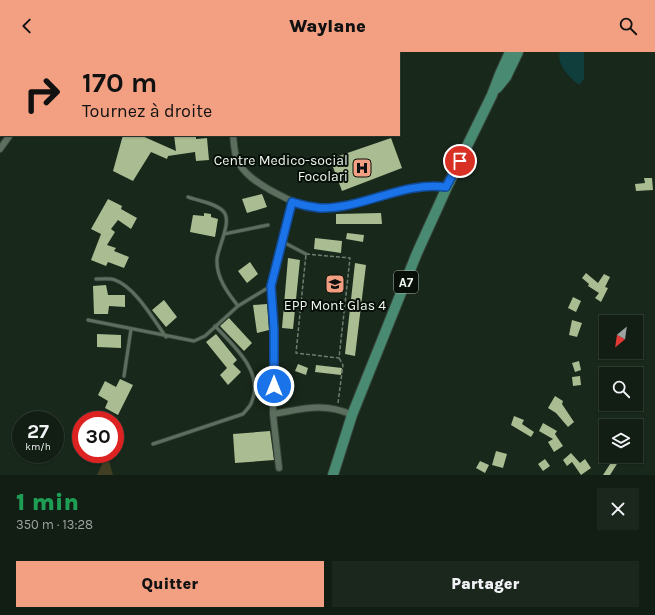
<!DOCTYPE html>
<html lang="fr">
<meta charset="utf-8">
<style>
body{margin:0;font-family:Karla,sans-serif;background:#1b271d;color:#f1f3f6;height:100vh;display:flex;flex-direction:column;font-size:15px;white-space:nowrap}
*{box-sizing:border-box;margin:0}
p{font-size:13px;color:#9ca2a0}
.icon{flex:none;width:22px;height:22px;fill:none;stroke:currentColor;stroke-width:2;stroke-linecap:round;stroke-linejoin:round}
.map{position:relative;height:423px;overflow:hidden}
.drawer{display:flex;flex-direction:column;background:#121e14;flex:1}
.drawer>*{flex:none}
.hud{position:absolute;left:0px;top:0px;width:400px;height:84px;box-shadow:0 1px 3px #0004,0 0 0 1px #313c34;background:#f3a082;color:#111;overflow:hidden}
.needle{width:26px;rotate:209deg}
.fabs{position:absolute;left:599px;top:263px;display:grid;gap:8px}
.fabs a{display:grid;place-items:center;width:44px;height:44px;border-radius:0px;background:#121e14;box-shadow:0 1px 3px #0004,0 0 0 1px #313c34;font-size:20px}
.speed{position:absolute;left:12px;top:359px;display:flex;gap:8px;font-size:20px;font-weight:700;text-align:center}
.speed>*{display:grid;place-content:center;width:52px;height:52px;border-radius:50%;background:#121e14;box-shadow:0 1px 3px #0004,0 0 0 1px #313c34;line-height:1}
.speed small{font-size:10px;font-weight:400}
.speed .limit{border:6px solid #d22;background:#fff;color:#111}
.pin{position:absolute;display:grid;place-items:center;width:34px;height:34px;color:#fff;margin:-17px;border:2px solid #fff;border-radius:50%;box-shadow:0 1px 4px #0007}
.me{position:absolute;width:44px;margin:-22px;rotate:0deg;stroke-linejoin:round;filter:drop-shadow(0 0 3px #0008)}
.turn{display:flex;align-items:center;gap:14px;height:84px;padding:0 16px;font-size:18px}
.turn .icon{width:52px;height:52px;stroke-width:2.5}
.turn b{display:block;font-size:28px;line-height:34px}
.round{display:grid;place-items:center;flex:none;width:42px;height:42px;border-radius:0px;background:#1b271d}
.headline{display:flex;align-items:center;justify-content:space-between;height:68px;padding:0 16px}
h1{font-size:24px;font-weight:800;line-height:30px;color:#1e9e55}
.cta{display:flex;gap:8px;margin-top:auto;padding:8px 16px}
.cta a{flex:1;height:46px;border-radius:0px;background:#f3a082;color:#111;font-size:16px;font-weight:800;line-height:46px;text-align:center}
.cta a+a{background:#1b271d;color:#f1f3f6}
header{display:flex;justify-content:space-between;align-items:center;height:52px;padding:0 16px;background:#f3a082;color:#111;font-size:18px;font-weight:800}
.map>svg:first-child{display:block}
.green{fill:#403f24}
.water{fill:#103e3c}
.building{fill:#aabc92}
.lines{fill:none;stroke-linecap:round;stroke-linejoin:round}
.lane-casing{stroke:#364438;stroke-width:4.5}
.street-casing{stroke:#364438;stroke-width:8}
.primary-casing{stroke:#364438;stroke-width:12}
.path{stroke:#6f7d71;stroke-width:1.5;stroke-dasharray:4 2;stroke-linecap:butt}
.lane{stroke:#5c6f5f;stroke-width:3}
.street{stroke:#5c6f5f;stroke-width:6}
.primary{stroke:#498a73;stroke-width:10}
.route-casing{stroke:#114b97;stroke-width:10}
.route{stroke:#1a73e8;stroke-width:7}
.labels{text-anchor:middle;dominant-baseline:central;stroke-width:4;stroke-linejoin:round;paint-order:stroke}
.shield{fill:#080f09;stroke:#a8b1a9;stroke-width:1}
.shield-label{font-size:13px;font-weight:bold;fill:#ecf7ed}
.poi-label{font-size:14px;fill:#ecf7ed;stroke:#080f09;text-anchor:end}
</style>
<header><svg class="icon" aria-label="back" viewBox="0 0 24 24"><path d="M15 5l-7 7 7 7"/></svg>Waylane<svg class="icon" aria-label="search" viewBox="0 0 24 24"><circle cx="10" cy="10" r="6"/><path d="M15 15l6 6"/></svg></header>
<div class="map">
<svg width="655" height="423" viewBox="0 0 655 423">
<rect width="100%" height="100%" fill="#18281b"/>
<!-- green -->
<path class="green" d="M 107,402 L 113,423 L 97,423 L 98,421 Z"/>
<!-- water -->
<path class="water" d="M 560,0 L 584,0 L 584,27 L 579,33 C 570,26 556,12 560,0 Z"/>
<!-- building -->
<path class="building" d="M 123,83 L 140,83 L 176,99 L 174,83 L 196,83 L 196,87 L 207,86 L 209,108 L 196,109 L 195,100 L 168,104 L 167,107 L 151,100 L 133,129 L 113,119 Z
M 391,86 L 402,116 L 342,139 L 330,107 Z
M 644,126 L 652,126 L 653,138 L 636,139 L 635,132 L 645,131 Z
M 262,142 L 267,155 L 247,161 L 242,147 Z
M 108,147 L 122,154 L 121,157 L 137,166 L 131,177 L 118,168 L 111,177 L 115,180 L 107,193 L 116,196 L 114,199 L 129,205 L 124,216 L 108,210 L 106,214 L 91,208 L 101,182 L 91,177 Z
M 204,161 L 211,162 L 211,165 L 218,167 L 215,185 L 190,180 L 193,163 L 204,164 Z
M 381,161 L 382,172 L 336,172 L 336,162 Z
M 347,181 L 364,183 L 363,190 L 346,187 Z
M 315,186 L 342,189 L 341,201 L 314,197 Z
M 288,206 L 300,208 L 293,277 L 282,276 Z
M 250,210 L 258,222 L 247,231 L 238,219 Z
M 355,211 L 366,213 L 355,304 L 345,302 Z
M 586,221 L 598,231 L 604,222 L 610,225 L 605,235 L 608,236 L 601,250 L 595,246 L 599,241 L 588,234 L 589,232 L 582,226 Z
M 106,233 L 108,243 L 125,243 L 125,255 L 109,254 L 108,262 L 94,262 L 93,234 Z
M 573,245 L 581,249 L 576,260 L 568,256 Z
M 164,248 L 177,265 L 166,275 L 152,258 Z
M 267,252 L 269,278 L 257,281 L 253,253 Z
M 229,266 L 252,291 L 244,299 L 220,274 Z
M 572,268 L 582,271 L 577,285 L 569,283 Z
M 97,282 L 121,283 L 121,296 L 97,295 Z
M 216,282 L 237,308 L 233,312 L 241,320 L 228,333 L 220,323 L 227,316 L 206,290 Z
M 579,309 L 581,318 L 575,320 L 572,311 Z
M 298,312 L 308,316 L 306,323 L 295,319 Z
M 316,313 L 342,316 L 341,323 L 315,320 Z
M 580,324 L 581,333 L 573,334 L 572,325 Z
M 120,327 L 133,333 L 118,363 L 105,356 L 108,349 L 98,343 L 105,329 L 116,335 Z
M 555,344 L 563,349 L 562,352 L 574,370 L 568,375 L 556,361 L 548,356 Z
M 514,364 L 524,368 L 522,372 L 534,380 L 531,385 L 511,373 Z
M 543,371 L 557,379 L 555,382 L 563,394 L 554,400 L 548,390 L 553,387 L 539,379 Z
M 270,379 L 274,408 L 235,411 L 233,382 Z
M 496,399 L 507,402 L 503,416 L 492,413 Z
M 571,401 L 580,411 L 585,407 L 591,416 L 581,423 L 572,410 L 567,414 L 563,408 Z
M 604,404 L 622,404 L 610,423 L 603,423 L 612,409 Z
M 545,407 L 550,414 L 543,419 L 538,412 Z
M 480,409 L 489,413 L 485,421 L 476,416 Z"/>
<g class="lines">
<!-- lane casing -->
<g class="lane-casing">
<path id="lane" d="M 188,145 C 199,149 215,151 223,159 C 233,168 218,195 217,207 C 216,225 227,240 238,254
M 224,182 L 268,173
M 283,190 L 306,202
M 96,227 C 102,227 110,226 115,228 C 135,235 154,268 166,285
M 88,268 L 194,289 L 205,284 L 238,254 L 271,234
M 124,324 L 131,277
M 153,392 L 243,362 C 246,358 251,354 252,349 C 264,320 233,293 215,274"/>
</g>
<!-- street casing -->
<g class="street-casing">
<path id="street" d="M 223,0 L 223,1
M 8,1 L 9,0
M 153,1 L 153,0
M 0,11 L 1,10
M 0,20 L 1,20
M 233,83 C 234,91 234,100 237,107 C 242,121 258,131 270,138 C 282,144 293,151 306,154 C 354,163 399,128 447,135
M 0,97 L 10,83
M 273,362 C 303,357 324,350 352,363
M 279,416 L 273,362 L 274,277 L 271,234 L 292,150"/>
</g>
<!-- primary casing -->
<g class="primary-casing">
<path id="primary" d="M 497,36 L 506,25 L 518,0
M 333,423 L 352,363 L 417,201 L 447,135 L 492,43 L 500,22 L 510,0"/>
</g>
<!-- path -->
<path class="path" d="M 306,202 L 350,206 L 339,306 L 296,301 Z
M 338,351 L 343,313 L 339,306"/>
<!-- lane -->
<use href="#lane" class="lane"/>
<!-- street -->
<use href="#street" class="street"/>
<!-- primary -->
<use href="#primary" class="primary"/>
</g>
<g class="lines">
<!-- route casing -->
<g class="route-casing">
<path id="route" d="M 274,334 L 274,277 L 271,234 L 292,150 C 301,153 310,155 320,156 C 363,157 403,129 446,135 L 460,109"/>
</g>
<!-- route -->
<use href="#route" class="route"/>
</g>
<!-- icons -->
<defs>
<g id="hospital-square" transform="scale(1)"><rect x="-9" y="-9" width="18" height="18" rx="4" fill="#f3a082" stroke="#080f09"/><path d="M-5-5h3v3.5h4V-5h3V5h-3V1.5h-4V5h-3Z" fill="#111"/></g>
<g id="school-square" transform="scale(1)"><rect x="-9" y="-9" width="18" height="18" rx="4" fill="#f3a082" stroke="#080f09"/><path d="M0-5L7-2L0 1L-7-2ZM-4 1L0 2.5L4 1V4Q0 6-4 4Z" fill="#111"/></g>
</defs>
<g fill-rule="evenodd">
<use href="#hospital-square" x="362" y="116"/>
<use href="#school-square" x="335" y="232"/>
</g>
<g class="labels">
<!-- shield labels -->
<rect class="shield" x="394" y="219" width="24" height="22" rx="3"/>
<g class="shield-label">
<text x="406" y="230">A7</text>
</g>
<!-- poi labels -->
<g class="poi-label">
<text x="348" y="108">Centre Medico-social<tspan x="348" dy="16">Focolari</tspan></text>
<text x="335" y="253" text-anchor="middle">EPP Mont Glas 4</text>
</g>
</g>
</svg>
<div class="fabs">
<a><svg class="needle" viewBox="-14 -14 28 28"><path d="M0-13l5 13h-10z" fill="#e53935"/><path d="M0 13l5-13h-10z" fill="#9ca2a0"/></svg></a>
<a><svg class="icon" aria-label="search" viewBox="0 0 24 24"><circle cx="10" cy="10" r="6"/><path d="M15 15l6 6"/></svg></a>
<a><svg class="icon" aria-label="layers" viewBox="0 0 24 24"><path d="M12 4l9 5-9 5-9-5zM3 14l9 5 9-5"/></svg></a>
</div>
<div class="speed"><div>27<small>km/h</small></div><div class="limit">30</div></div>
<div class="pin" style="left:460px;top:109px;background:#d93025"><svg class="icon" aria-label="arrive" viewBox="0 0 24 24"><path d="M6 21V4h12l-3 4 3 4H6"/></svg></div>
<svg class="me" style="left:274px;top:334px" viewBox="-20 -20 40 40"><circle r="17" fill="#1a73e8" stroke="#fff" stroke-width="3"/><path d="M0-11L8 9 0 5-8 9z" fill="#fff"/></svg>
<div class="hud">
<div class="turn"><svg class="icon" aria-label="right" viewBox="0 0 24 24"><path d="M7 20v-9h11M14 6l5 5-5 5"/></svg><div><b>170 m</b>Tournez à droite</div></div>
</div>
</div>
<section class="drawer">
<div class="headline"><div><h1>1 min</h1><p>350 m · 13:28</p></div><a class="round"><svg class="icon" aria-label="close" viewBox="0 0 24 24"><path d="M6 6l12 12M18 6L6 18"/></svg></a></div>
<div class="cta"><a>Quitter</a><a>Partager</a></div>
</section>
